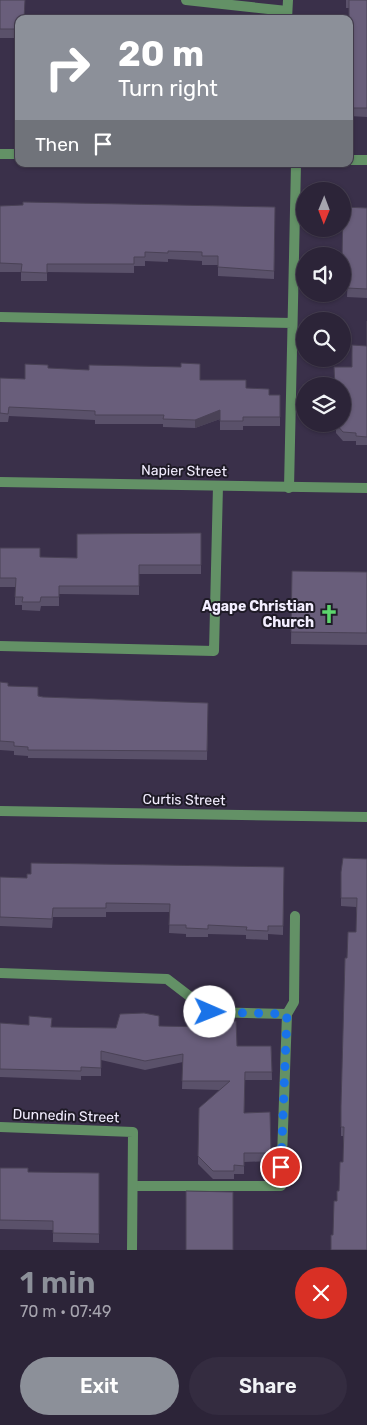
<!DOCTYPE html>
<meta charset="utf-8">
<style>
body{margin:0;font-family:Rubik,sans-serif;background:#342c40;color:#f1f3f6;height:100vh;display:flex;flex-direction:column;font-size:19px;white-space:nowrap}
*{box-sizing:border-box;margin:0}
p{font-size:16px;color:#a6a4ae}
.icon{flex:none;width:28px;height:28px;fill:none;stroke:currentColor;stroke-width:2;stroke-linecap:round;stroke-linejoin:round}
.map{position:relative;height:1250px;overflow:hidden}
.drawer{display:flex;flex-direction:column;background:#2c2438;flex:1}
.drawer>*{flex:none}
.banner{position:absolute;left:15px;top:15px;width:338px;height:152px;border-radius:10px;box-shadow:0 1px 4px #0004,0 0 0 1px #484153;background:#8c9099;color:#fff;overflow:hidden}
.needle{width:32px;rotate:181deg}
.tools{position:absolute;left:296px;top:182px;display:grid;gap:10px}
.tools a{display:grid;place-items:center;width:55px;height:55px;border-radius:50%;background:#2c2438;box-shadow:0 1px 4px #0004,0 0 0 1px #484153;font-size:25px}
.pin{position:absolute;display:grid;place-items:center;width:42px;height:42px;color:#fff;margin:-21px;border:2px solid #fff;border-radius:50%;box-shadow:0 1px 5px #0007}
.me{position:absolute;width:55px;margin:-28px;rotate:91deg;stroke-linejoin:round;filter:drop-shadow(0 0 4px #0008)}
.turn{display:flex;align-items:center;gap:18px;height:105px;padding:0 20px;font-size:22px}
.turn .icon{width:65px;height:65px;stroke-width:2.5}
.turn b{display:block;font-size:35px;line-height:42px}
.then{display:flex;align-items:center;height:48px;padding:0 20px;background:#0003;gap:10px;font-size:19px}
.round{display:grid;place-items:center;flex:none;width:52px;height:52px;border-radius:26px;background:#342c40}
.headline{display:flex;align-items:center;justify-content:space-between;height:85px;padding:0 20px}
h1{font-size:30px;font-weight:600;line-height:38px;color:#8c9099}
.action{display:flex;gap:10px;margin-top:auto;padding:10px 20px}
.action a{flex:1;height:58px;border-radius:30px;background:#8c9099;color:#fff;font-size:20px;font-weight:600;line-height:58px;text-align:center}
.action a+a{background:#342c40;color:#f1f3f6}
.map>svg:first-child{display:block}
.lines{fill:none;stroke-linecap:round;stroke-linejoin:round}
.service{stroke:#639166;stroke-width:10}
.minor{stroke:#639166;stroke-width:10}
.tertiary{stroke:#639166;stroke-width:10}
.wall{fill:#5a516a}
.shaded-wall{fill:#4a4256}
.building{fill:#695e7b;stroke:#4a4256}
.route{stroke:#1a73e8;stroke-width:9;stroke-dasharray:0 16.2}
.labels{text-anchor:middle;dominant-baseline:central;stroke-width:4;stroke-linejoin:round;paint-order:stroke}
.street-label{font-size:14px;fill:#f3eeff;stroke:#1f1b27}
.poi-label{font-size:14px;font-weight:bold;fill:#f3eeff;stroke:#1f1b27;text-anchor:end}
</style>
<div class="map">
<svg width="367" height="1250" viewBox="0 0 367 1250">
<rect width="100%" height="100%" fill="#3a304a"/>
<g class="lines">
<!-- service -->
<path class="service" d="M 186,0 L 287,11
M 287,19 L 288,0
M 0,317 L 292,323
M 289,488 L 296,164
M 0,646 L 214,651 L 218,486
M 0,973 L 167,979 L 210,1012 L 287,1014
M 133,1186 L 281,1186 L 287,1014 L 294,1002 L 295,916"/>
<!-- minor -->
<path class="minor" d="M 0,154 L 19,154
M 349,160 L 367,160
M 0,482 L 367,488
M 0,1127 L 133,1132 L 132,1250"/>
<!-- tertiary -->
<path class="tertiary" d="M 0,811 L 367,817"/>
</g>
<!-- wall -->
<path class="wall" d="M 0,0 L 19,19 L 19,38 L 0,38 Z
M 346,0 L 367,0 L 367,117 L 349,116 L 349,8 L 346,8 Z
M 0,206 L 275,207 L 274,279 L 218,276 L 218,265 L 202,265 L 202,261 L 168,259 L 168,262 L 145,261 L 145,266 L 134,266 L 134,273 L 47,272 L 47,281 L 21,281 L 21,272 L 0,272 Z
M 343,207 L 367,208 L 367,298 L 347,297 L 348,270 L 342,270 Z
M 367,321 L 367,445 L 356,445 L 356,441 L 343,441 L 336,433 L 336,424 L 352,367 L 367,346 Z
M 48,368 L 200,380 L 246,388 L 269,395 L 280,395 L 280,426 L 243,426 L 243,430 L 220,430 L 220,419 L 195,428 L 163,427 L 163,424 L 95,424 L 95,420 L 9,416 L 8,422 L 0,422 L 0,378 L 25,379 Z
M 201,533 L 201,574 L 139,574 L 139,595 L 59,594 L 59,606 L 41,606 L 40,611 L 22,610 L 22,605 L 15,605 L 15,587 L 0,587 L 0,548 L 40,557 L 77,558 Z
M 292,571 L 367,572 L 367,645 L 291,644 Z
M 0,682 L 8,686 L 43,697 L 208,703 L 207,760 L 28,758 L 28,756 L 14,755 L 14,751 L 0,750 Z
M 366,859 L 367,1250 L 333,1235 L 337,1201 L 339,1191 L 343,1162 L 343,1136 L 341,1136 L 341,1106 L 347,958 L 356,932 L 356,907 L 341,906 L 341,872 Z
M 284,867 L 283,935 L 268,934 L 268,940 L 246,939 L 246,935 L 208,934 L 208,937 L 186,937 L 186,934 L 169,933 L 170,912 L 106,912 L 106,917 L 53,917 L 52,928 L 0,926 L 0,877 L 27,878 Z
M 0,1023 L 52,1027 L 116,1028 L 159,1026 L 237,1046 L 271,1046 L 272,1080 L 245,1080 L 244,1113 L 270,1112 L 271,1161 L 244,1162 L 244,1174 L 234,1174 L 234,1179 L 213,1179 L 198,1164 L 199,1108 L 220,1090 L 182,1089 L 183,1062 L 145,1070 L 101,1060 L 101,1076 L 81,1076 L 81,1080 L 0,1077 Z
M 0,1168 L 28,1172 L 99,1173 L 99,1243 L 53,1242 L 53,1230 L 0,1229 Z"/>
<!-- shaded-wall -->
<path class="shaded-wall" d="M 220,410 L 220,419 L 195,428 L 195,420 Z"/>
<!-- building -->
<path class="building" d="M 0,0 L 25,0 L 24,19 L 19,19 L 19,29 L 0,29 Z
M 349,0 L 367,0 L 367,108 L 349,108 Z
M 23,202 L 275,207 L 274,271 L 218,267 L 218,256 L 202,256 L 202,252 L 168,251 L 168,253 L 145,252 L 145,257 L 134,257 L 134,264 L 47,264 L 47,273 L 21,272 L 22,264 L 0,263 L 0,206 L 23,205 Z
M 343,207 L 367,208 L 367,289 L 347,288 L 348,261 L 342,261 Z
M 367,321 L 367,437 L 356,436 L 356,433 L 343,432 L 336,424 L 342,424 L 342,386 L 335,386 L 334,367 L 352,367 L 352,345 L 367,346 Z
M 181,363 L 200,364 L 200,380 L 246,380 L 246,388 L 269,389 L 269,395 L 280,395 L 280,417 L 243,417 L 243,421 L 220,421 L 220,410 L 195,420 L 163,419 L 164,415 L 95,415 L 95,411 L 9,407 L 8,414 L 0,413 L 0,378 L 25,379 L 25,364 L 48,365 L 48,368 L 89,370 L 89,365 L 181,367 Z
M 201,533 L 201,565 L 139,565 L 139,586 L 59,586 L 59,597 L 41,597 L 40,602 L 22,602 L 23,597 L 15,597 L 16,578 L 0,578 L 0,548 L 40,548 L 40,557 L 77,558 L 77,534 Z
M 292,571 L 367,572 L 367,633 L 291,632 Z
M 0,682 L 8,683 L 8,686 L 38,687 L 38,696 L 43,697 L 208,703 L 207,751 L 28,750 L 28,747 L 14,746 L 14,742 L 0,741 Z
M 343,858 L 367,859 L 367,1250 L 331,1250 L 331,1235 L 333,1235 L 334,1201 L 337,1201 L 337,1191 L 339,1191 L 340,1162 L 343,1162 L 344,1127 L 341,1127 L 341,1106 L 345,958 L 347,958 L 348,932 L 356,932 L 357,898 L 341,898 L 341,872 Z
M 31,863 L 284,867 L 283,926 L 268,926 L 268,931 L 246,930 L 247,927 L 208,925 L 208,929 L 186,928 L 186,925 L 169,925 L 170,904 L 106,903 L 106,908 L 53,908 L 52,919 L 0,917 L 0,877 L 27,878 L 27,874 L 31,874 Z
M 144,1013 L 159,1016 L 159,1026 L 207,1027 L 207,1021 L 236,1021 L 237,1046 L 271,1046 L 272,1072 L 245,1072 L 244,1113 L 270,1112 L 271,1153 L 244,1153 L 244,1166 L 234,1165 L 234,1171 L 213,1171 L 198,1156 L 199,1108 L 230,1081 L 182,1081 L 183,1054 L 145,1061 L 101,1051 L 101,1068 L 81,1067 L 81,1071 L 0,1069 L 0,1023 L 29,1025 L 29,1016 L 52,1018 L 51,1027 L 116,1028 L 120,1014 Z
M 0,1168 L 28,1168 L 28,1172 L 99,1173 L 99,1234 L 53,1233 L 53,1221 L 0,1220 Z
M 186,1191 L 233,1192 L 233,1250 L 186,1250 Z"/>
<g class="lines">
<!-- route -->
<path class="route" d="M 210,1012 L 287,1014 L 281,1167"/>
</g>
<!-- icons -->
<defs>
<g id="church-bare" transform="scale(1.5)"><path d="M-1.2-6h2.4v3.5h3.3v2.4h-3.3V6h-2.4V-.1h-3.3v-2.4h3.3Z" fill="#5cd56d" stroke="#1f1b27" stroke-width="2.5" paint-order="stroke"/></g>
</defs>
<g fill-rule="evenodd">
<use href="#church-bare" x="329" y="614"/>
</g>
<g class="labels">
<!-- street labels -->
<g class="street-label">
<text transform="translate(184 471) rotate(1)">Napier Street</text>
<text transform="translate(184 800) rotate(1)">Curtis Street</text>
<text transform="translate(66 1116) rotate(2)">Dunnedin Street</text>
</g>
<!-- poi labels -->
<g class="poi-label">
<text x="314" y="606">Agape Christian<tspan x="314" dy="16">Church</tspan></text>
</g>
</g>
</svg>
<div class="tools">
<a><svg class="needle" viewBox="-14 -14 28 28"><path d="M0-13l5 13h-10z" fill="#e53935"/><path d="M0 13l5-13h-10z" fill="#a6a4ae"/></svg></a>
<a><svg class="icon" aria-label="sound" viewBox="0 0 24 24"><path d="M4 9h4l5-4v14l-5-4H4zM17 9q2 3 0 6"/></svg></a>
<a><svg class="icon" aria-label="search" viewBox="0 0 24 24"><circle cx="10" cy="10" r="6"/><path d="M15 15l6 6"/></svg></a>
<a><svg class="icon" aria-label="layers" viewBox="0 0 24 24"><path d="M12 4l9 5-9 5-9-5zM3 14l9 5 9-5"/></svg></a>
</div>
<div class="pin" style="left:281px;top:1167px;background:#d93025"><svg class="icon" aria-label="arrive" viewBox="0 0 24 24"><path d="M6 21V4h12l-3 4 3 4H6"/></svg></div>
<svg class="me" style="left:210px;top:1012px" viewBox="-20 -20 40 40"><circle r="19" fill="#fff"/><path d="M0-13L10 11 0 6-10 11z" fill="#1a73e8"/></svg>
<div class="banner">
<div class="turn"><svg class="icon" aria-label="right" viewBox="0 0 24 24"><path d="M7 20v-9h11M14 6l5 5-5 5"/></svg><div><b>20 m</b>Turn right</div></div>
<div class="then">Then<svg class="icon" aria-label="arrive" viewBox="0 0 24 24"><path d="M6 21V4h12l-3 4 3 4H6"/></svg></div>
</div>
</div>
<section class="drawer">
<div class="headline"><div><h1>1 min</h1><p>70 m · 07:49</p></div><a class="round" style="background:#d93025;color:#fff"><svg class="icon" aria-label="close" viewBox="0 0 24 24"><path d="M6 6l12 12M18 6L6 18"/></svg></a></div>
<div class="action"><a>Exit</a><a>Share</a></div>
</section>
